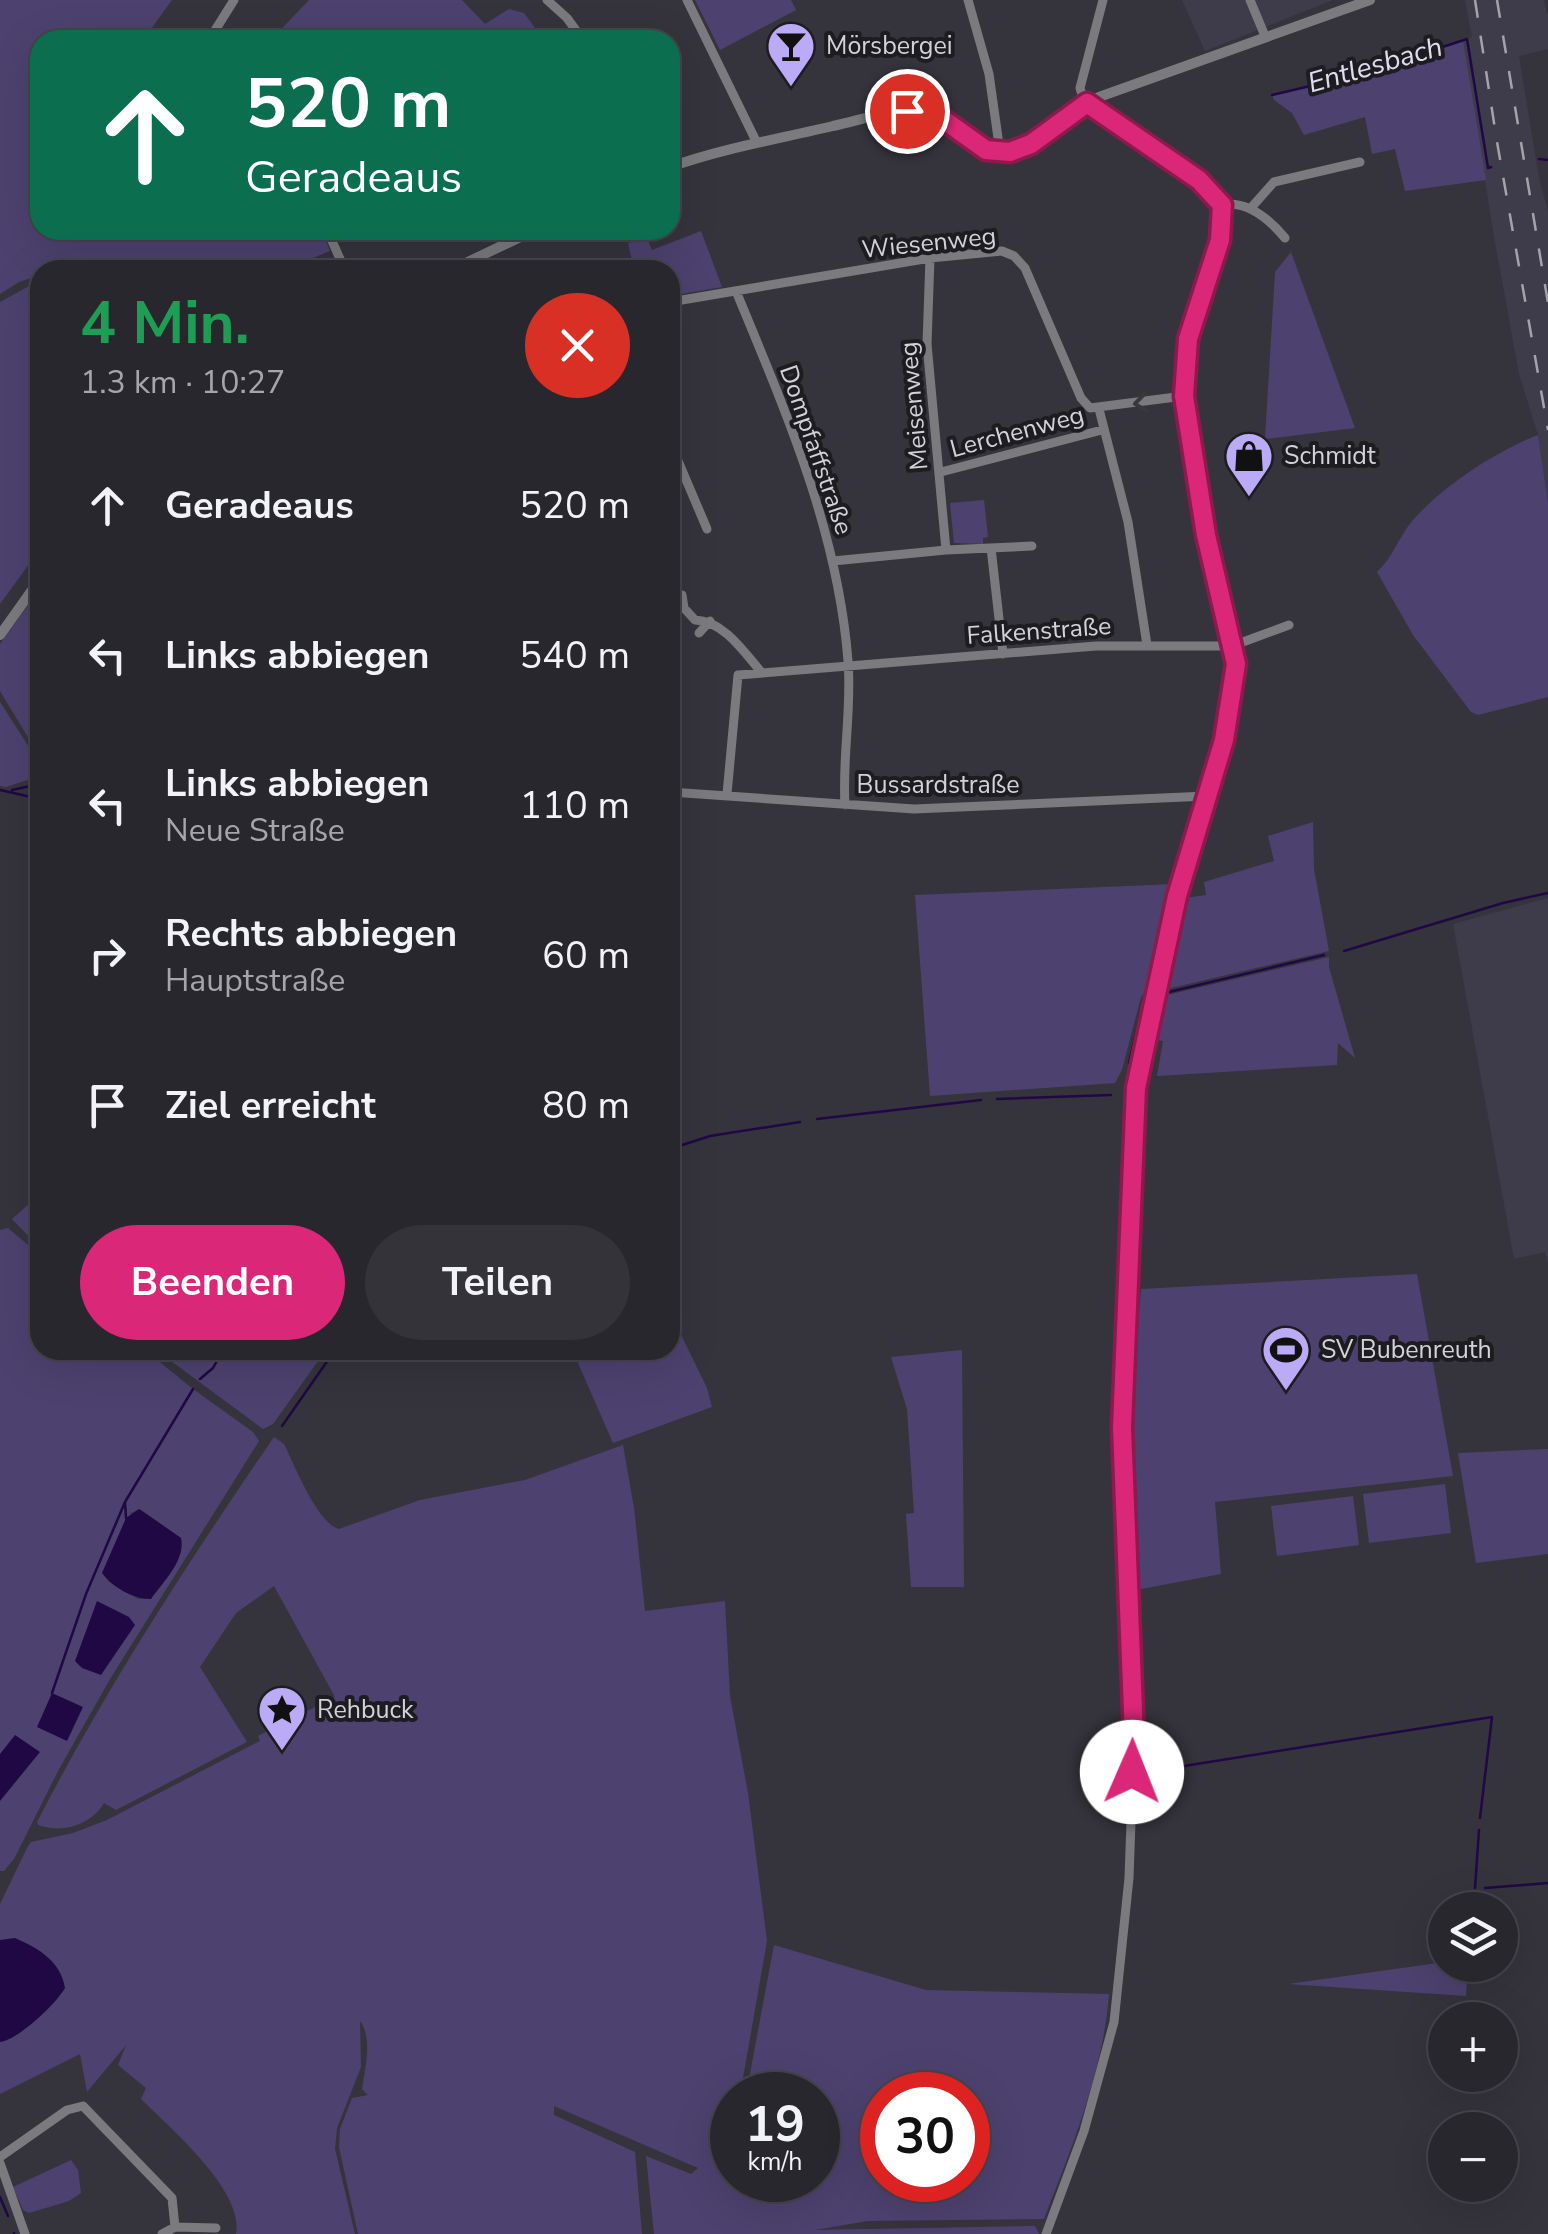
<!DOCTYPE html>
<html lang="de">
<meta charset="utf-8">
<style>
body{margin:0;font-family:"Nunito Sans",sans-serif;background:#34333a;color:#f1f3f6;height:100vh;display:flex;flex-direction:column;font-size:38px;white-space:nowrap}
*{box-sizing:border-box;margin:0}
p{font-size:32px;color:#a5a5aa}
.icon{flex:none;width:55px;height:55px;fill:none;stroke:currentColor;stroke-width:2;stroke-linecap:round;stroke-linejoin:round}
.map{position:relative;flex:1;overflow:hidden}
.panel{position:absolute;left:30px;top:260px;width:650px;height:1100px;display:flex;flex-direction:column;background:#28272e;border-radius:30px;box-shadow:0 10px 40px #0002,0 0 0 2px #44444a}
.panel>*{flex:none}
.hud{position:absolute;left:30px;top:30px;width:650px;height:210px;border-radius:30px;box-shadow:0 10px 40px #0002,0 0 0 2px #44444a;background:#0b6e4f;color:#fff;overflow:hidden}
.controls{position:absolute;left:1428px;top:1892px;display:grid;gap:20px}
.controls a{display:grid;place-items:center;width:90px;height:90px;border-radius:50%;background:#28272e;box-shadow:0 10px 40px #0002,0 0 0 2px #44444a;font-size:50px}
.speed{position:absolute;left:710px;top:2072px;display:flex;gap:20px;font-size:50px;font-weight:700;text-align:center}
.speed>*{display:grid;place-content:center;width:130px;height:130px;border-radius:50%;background:#28272e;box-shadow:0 10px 40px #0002,0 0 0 2px #44444a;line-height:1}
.speed small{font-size:25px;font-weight:400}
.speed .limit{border:15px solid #d22;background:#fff;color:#111}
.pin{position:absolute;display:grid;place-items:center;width:85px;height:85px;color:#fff;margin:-42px;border:5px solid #fff;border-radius:50%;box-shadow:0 2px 10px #0007}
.me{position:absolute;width:110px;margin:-55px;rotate:1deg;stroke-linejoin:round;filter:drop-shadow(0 0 8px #0008)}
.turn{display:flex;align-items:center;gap:35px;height:210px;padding:0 50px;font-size:45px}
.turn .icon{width:130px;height:130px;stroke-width:2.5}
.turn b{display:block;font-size:70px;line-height:85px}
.round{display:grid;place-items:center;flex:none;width:105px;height:105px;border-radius:52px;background:#34333a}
.headline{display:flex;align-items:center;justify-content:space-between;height:170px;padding:0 50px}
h1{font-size:60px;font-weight:700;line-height:75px;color:#1e9e55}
.button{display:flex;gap:20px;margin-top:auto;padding:20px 50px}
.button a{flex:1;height:115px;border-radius:60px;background:#db2777;color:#fff;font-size:40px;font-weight:700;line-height:115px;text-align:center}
.button a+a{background:#34333a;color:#f1f3f6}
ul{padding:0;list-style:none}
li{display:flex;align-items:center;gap:30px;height:150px;padding:0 50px}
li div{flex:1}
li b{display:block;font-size:38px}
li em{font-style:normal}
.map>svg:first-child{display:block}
.built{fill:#3e3b4a}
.green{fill:#4d426f;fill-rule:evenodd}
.water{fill:#200844}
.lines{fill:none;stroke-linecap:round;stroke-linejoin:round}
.stream{stroke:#200844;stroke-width:2.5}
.minor{stroke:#7b7a7f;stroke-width:9}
.tertiary{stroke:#7b7a7f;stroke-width:10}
.rail{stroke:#a4a3aa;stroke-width:2.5;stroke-dasharray:18 18;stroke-linecap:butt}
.oneway{stroke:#39383c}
.route-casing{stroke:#8e194d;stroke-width:25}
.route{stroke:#db2777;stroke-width:18}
.labels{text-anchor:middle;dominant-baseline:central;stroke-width:8;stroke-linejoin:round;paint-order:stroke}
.poi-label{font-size:25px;fill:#d3d2d8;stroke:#1d1c20;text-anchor:start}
.street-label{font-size:25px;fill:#d3d2d8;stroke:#1d1c20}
.water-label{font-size:28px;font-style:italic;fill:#e0dcef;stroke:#1d1c20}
</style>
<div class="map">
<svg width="1548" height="2234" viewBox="0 0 1548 2234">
<rect width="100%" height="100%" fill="#35343d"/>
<!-- built -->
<path class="built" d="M 1182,0 L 1333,0 L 1205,51 Z
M 1465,0 L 1544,0 L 1548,17 L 1548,49 L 1519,56 L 1539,178 L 1548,211 L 1548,502 L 1538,435 L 1519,374 L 1493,231 L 1463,40 L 1472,37 Z
M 1548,898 L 1548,1264 L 1545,1252 L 1514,1259 L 1453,924 Z"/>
<!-- green -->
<path class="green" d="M 0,0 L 172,0 L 143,40 L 40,40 L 40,230 L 332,230 L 335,238 L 326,241 L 330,251 L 284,270 L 88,270 L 75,260 L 54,270 L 40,270 L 40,275 L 19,282 L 0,294 Z
M 309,0 L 462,0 L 485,24 L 509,9 L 524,13 L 544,40 L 271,40 Z
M 695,0 L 791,0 L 796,10 L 720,50 Z
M 1463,40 L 1486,180 L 1405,191 L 1395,149 L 1372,154 L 1365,117 L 1304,135 L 1292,113 L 1274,100 L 1272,95 L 1357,75 Z
M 701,231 L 722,287 L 670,296 L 670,270 L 634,270 L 628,243 L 647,238 L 652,250 Z
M 1291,252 L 1355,428 L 1265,439 L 1275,272 Z
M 40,280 L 40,549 L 0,604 L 0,302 Z
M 1538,435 L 1548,502 L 1548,697 L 1478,715 L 1471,712 L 1413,635 L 1377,572 C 1394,556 1399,536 1413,520 C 1443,486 1496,451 1538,435 Z
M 984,500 L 988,537 L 983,538 L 983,544 L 954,543 L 950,503 Z
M 40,589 L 40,757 L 0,691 L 0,644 Z
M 0,702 L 40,764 L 40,776 L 6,787 L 0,786 Z
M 1313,822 L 1314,869 L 1329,951 L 1167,989 L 1185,898 L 1206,895 L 1204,882 L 1274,861 L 1268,836 Z
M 1175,884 L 1153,981 L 1141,997 L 1122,1070 L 1115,1083 L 930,1096 L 915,895 Z
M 1329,957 L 1329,967 L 1355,1058 L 1338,1043 L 1337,1065 L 1157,1076 L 1163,1041 L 1156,1040 L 1167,995 Z
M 40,1194 L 40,1248 L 12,1219 Z
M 8,1228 L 40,1255 L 40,1350 L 145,1350 L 193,1389 L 253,1432 L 259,1441 L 110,1679 L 58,1771 L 14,1859 L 4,1871 L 0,1871 L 0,1230 ZM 140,1509 L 181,1538 L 151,1599 L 138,1599 L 108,1581 L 131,1513 Z
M 1417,1274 L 1453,1476 L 1215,1502 L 1221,1574 L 1136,1590 C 1131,1489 1132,1390 1141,1289 Z
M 670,1312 L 707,1388 L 712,1407 L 613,1443 L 578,1363 L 603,1350 L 670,1350 Z
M 156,1350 L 326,1350 L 273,1424 L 263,1429 Z
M 962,1350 L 964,1587 L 911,1587 L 906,1514 L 914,1513 L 907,1409 L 891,1357 Z
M 274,1437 L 284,1444 C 295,1466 317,1523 339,1529 L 420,1500 L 525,1480 L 623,1445 L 634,1508 L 645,1611 L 725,1601 L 730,1696 L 748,1793 L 767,1941 L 740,2095 L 732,2095 L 732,2180 L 818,2180 L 818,2095 L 746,2095 L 774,1945 L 926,1990 L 1109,1994 C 1103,2072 1072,2147 1044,2219 L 867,2221 L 815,2230 L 1035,2226 L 1039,2234 L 654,2234 L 646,2156 L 691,2174 L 698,2168 L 554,2106 L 554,2115 L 635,2152 L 642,2234 L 358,2234 L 339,2147 L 340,2129 L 352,2098 L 368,2095 L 362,2089 C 365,2069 373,2038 360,2021 L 361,2067 L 337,2128 L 335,2149 L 355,2234 L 236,2234 C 245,2191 169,2127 141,2099 L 146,2088 L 118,2065 L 126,2045 L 87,2092 L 80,2054 L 0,2094 L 0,1904 L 28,1846 L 31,1842 L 73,1833 L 107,1820 L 250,1746 L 260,1741 L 258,1736 L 335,1697 L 274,1586 L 236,1613 L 200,1667 L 247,1742 L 116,1810 L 104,1803 C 91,1825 62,1834 38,1825 L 37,1822 C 106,1688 189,1561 274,1437 ZM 882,2095 L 968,2095 L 968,2180 L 882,2180 Z
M 1548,1449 L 1548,1554 L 1476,1563 L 1458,1453 Z
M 1445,1484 L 1451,1533 L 1369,1543 L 1363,1494 Z
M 1353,1496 L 1359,1545 L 1277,1556 L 1271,1506 Z
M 1445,1962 L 1445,1965 L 1468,1965 L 1466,1996 L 1288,1984 Z
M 71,2160 L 78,2170 L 81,2193 L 69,2201 L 29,2213 L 23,2210 L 13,2187 Z"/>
<!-- water -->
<path class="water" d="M 139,1509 L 181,1538 C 186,1560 163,1582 151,1599 C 134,1599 113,1588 102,1573 L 126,1518 Z
M 97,1601 L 129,1617 L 135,1625 L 101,1675 L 82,1668 L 75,1661 Z
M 52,1693 L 83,1707 L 67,1741 L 37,1727 Z
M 15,1735 L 40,1752 L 0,1801 L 0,1754 Z
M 15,1938 C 38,1948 61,1961 65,1988 C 56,2004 18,2040 0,2042 L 0,1940 Z"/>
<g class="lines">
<!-- stream -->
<path class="stream" d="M 1272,95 L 1357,75 L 1467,39 L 1488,168 L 1491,167
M 1539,159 L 1548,160
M 0,790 L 40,799
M 12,790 L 40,784
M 1344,951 L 1503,903 L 1548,893
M 1169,992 L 1324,955
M 1129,1063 L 1144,1001 L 1150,997
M 997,1099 L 1111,1095
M 817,1119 L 981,1100
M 670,1149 L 710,1136 L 800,1122
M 200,1379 L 213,1368 L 223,1350
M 282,1426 L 335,1350
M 126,1518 L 125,1502 L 193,1389
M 52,1693 L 86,1594 L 125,1502
M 1140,1773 L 1492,1717 L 1480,1818
M 1475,1888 L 1479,1830
M 1485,1888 L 1548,1883
M 0,2197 L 8,2216
M 14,2233 L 14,2234"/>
<!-- minor -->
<path class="minor" d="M 547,0 L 567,18 L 583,40
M 687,0 L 756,141
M 968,0 L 989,74 L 1000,152
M 1250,0 L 1265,36
M 209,40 L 234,0
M 1222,205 C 1247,200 1270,220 1285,238
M 1250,209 L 1274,182 L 1360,162
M 332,241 L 345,270
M 930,258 L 927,344 L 946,550
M 59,270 L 67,270
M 736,291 C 785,410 838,530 848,661 C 852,709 842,757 845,805
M 670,302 L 930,258 L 1002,251 L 1014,256 L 1025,268 L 1081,398 L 1090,408 L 1184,396
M 1099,409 L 1128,522 L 1147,645
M 670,442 L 707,529
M 941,472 L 1102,430
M 991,548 L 1003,654
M 833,561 L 946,550 L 1032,546
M 682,595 L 684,608 L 695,620 C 724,621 744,652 762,673
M 699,633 L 710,621
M 670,792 L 914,809 L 1207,796
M 727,794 L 738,675 L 1096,646 L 1232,646 L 1289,625
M 0,2157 L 67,2110 L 83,2106 L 172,2198 L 175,2227
M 0,2163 L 25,2234
M 162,2234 L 175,2227 L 216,2228
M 1046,2234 L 1084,2131 L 1114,2022 L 1129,1878 L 1134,1737 L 1123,1427 L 1136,1088 L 1177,896 L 1224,740 L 1235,683 L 1236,664 L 1206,535 L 1184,396 L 1188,339 L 1223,226 L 1222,205 C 1199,164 1117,137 1083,98 L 1080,88 L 1103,0"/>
<!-- tertiary -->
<path class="tertiary" d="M 670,167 C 724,148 778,139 833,126 C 862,120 892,108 923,111 C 958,115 971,156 1009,152 C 1035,149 1073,110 1099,97 L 1370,0
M 451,270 L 535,230
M 0,635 L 40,579"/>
<!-- rail -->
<path class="rail" d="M 1475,0 L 1497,142 L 1548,430
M 1497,0 L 1548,303"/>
</g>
<!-- one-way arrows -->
<defs><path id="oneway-chevron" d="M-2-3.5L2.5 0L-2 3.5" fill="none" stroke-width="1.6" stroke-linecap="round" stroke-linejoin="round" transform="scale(2.5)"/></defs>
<use class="oneway" href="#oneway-chevron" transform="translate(1141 403) rotate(172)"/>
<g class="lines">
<!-- route casing -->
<g class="route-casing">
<path id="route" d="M 907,111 L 937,115 L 986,150 L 1010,152 L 1031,144 L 1087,103 L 1199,180 L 1222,205 L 1220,240 L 1188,339 L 1184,396 L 1206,535 L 1236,664 L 1224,740 L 1177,896 L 1136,1088 L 1122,1427 L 1134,1737 L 1132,1772"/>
</g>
<!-- route -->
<use href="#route" class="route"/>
</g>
<!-- icons -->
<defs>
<g id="bar-pin" transform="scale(2.5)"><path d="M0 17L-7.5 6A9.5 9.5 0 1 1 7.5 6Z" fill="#bbaaf6" stroke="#1d1c20"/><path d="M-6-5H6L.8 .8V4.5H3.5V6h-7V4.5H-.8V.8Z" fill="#111"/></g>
<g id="shop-pin" transform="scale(2.5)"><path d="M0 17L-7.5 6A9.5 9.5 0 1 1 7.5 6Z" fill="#bbaaf6" stroke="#1d1c20"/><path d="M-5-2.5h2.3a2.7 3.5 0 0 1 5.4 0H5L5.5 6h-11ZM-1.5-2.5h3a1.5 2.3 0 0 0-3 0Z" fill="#111"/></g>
<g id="stadium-pin" transform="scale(2.5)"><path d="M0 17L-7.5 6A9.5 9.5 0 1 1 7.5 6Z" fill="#bbaaf6" stroke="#1d1c20"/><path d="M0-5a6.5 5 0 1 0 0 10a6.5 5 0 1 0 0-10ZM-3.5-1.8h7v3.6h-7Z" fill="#111"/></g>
<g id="sight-pin" transform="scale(2.5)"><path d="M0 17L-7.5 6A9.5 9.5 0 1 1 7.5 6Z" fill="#bbaaf6" stroke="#1d1c20"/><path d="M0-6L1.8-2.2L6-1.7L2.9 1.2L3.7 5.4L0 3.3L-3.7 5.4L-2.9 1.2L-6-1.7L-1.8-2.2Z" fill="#111"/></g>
</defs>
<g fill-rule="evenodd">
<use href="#bar-pin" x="791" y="46"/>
<use href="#shop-pin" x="1249" y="456"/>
<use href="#stadium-pin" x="1286" y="1350"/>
<use href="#sight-pin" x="282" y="1710"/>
</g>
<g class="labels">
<!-- poi labels -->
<g class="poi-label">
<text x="826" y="46">Mörsbergei</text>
<text x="1284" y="456">Schmidt</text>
<text x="1321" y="1350">SV Bubenreuth</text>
<text x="317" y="1710">Rehbuck</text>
</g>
<!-- street labels -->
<g class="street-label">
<text transform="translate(929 243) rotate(-6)">Wiesenweg</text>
<text transform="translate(914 406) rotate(-95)">Meisenweg</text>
<text transform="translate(1017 432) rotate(-15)">Lerchenweg</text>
<text transform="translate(816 450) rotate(71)">Dompfaffstraße</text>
<text transform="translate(1039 631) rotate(-4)">Falkenstraße</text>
<text x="938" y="785">Bussardstraße</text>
</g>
<!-- water labels -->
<g class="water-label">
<text transform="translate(1375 65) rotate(-16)">Entlesbach</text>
</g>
</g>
</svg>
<div class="controls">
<a><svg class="icon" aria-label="layers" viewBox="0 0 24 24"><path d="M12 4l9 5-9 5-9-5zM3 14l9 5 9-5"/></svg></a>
<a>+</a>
<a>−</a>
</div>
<div class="speed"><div>19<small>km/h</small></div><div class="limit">30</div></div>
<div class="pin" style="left:907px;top:111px;background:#d93025"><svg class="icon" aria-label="arrive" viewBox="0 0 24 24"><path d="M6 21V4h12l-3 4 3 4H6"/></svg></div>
<svg class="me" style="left:1132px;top:1772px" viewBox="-20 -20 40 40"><circle r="19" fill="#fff"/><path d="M0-13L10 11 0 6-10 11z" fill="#db2777"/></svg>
<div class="hud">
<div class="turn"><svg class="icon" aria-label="ahead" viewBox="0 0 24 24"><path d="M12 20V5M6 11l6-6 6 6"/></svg><div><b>520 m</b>Geradeaus</div></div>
</div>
<section class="panel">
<div class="headline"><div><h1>4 Min.</h1><p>1.3 km · 10:27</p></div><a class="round" style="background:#d93025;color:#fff"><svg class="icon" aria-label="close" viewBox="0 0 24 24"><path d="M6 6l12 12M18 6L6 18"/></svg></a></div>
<ul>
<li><svg class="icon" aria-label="ahead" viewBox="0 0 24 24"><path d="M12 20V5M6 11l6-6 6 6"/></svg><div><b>Geradeaus</b></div><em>520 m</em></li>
<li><svg class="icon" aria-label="left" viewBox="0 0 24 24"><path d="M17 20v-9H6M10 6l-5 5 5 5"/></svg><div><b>Links abbiegen</b></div><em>540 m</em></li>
<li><svg class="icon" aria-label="left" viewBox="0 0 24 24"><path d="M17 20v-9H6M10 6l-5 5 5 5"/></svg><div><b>Links abbiegen</b><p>Neue Straße</p></div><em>110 m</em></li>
<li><svg class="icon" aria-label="right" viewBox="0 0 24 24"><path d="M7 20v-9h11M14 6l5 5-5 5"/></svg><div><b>Rechts abbiegen</b><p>Hauptstraße</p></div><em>60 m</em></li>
<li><svg class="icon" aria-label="arrive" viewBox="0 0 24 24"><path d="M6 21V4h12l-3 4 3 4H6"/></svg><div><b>Ziel erreicht</b></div><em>80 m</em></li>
</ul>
<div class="button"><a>Beenden</a><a>Teilen</a></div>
</section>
</div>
